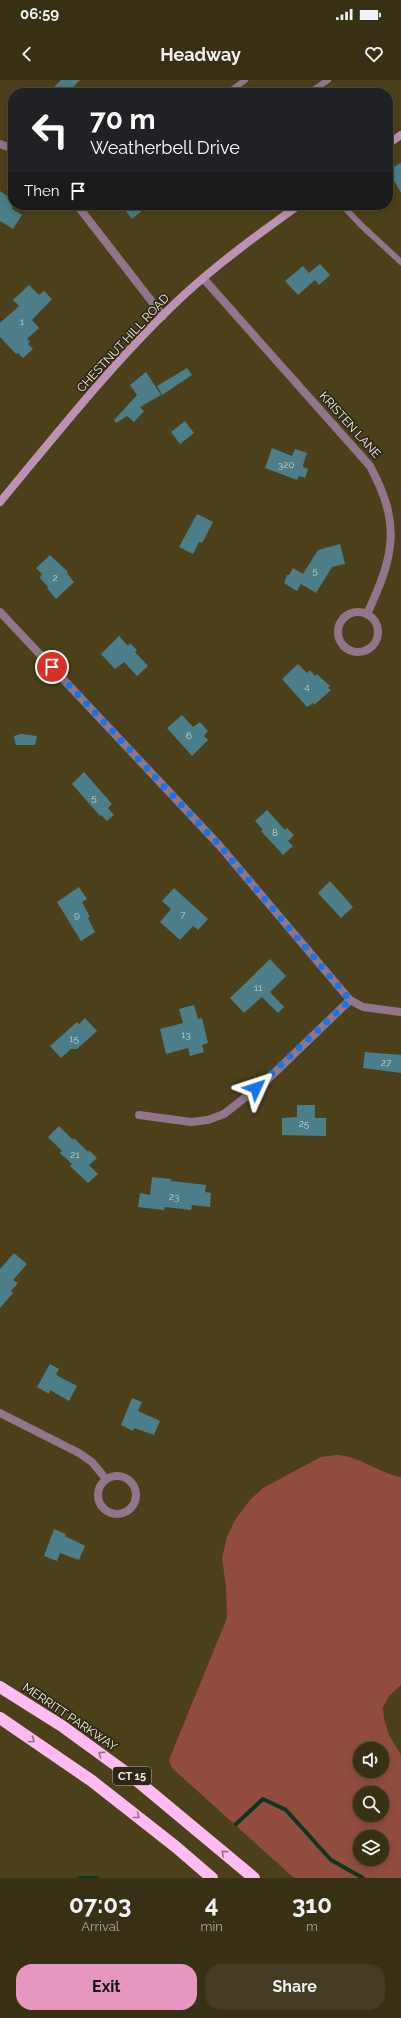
<!DOCTYPE html>
<style>
body{margin:0;font-family:Raleway,sans-serif;background:#433c22;color:#f1f3f6;height:100vh;display:flex;flex-direction:column;font-size:15px;white-space:nowrap}
*{box-sizing:border-box;margin:0}
p{font-size:13px;color:#aba9a0}
.icon{flex:none;width:22px;height:22px;fill:none;stroke:currentColor;stroke-width:2;stroke-linecap:round;stroke-linejoin:round}
.map{position:relative;height:1798px;overflow:hidden}
.sheet{display:flex;flex-direction:column;background:#383014;flex:1}
.sheet>*{flex:none}
.top-card{position:absolute;left:8px;top:8px;width:385px;height:122px;border-radius:16px;box-shadow:0 2px 10px #0003,0 0 0 1px #524b34;background:#202124;color:#fff;overflow:hidden}
.fabs{position:absolute;left:353px;top:1662px;display:grid;gap:8px}
.fabs a{display:grid;place-items:center;width:36px;height:36px;border-radius:50%;background:#383014;box-shadow:0 2px 10px #0003,0 0 0 1px #524b34;font-size:20px}
.pin{position:absolute;display:grid;place-items:center;width:34px;height:34px;color:#fff;margin:-17px;border:2px solid #fff;border-radius:50%;box-shadow:0 1px 4px #0007}
.me{position:absolute;width:44px;margin:-22px;rotate:48deg;stroke-linejoin:round;filter:drop-shadow(0 0 3px #0008)}
.turn{display:flex;align-items:center;gap:14px;height:84px;padding:0 16px;font-size:18px}
.turn .icon{width:52px;height:52px;stroke-width:2.5}
.turn b{display:block;font-size:28px;line-height:34px}
.then{display:flex;align-items:center;height:38px;padding:0 16px;background:#0003;gap:8px;font-size:15px}
.eta{display:flex;justify-content:space-evenly;align-items:center;height:68px;text-align:center}
.eta b{font-size:24px;font-weight:700;line-height:28px}
.button{display:flex;gap:8px;margin-top:auto;padding:8px 16px}
.button a{flex:1;height:46px;border-radius:16px;background:#e797bd;color:#111;font-size:16px;font-weight:700;line-height:46px;text-align:center}
.button a+a{background:#433c22;color:#f1f3f6}
.status{display:flex;justify-content:space-between;align-items:center;height:28px;padding:0 20px;background:#383014;direction:ltr}
.status svg{height:11px;fill:currentColor}
header{display:flex;justify-content:space-between;align-items:center;height:52px;padding:0 16px;background:#383014;font-size:18px;font-weight:700}
.map>svg:first-child{display:block}
.green{fill:#904d3f;fill-rule:evenodd}
.lines{fill:none;stroke-linecap:round;stroke-linejoin:round}
.stream{stroke:#0f351d;stroke-width:4}
.building{fill:#4b7e89}
.service{stroke:#91768b;stroke-width:6}
.minor{stroke:#91768b;stroke-width:8}
.secondary{stroke:#bd92b5;stroke-width:8}
.motorway{stroke:#febcf2;stroke-width:12}
.oneway{stroke:#957284}
.route{stroke:#1a73e8;stroke-width:7;stroke-dasharray:0 12.6}
.labels{text-anchor:middle;dominant-baseline:central;stroke-width:3.5;stroke-linejoin:round;paint-order:stroke}
.number-label{font-size:10px;fill:#cad2c5}
.shield{fill:#2c2717;stroke:#b8b29f;stroke-width:1}
.shield-label{font-size:11px;font-weight:bold;fill:#f4eed9}
.street-label{font-size:12px;fill:#f4eed9;stroke:#2c2717}
</style>
<div class="status"><b>06:59</b><svg viewBox="0 0 49 12"><path d="M0 12V9h3v3zM5 12V6h3v6zM10 12V3h3v9zM15 12V0h3v12zM26 1h20v11H26zM47 4h2v5h-2z"/></svg></div>
<header><svg class="icon" aria-label="back" viewBox="0 0 24 24"><path d="M15 5l-7 7 7 7"/></svg>Headway<svg class="icon" aria-label="heart" viewBox="0 0 24 24"><path d="M12 20l-8-8c-3-5 5-10 8-4 3-6 11-1 8 4z"/></svg></header>
<div class="map">
<svg width="401" height="1798" viewBox="0 0 401 1798">
<rect width="100%" height="100%" fill="#4b401a"/>
<!-- green -->
<path class="green" d="M 336,1375 C 360,1376 378,1393 401,1397 L 401,1605 L 389,1616 L 383,1627 L 384,1639 L 389,1655 L 401,1675 L 401,1798 L 294,1798 L 172,1688 L 169,1680 L 227,1538 L 226,1507 L 222,1478 L 227,1457 L 235,1440 L 250,1420 L 263,1408 L 321,1377 ZM 360,1669 L 382,1669 L 382,1691 L 360,1691 ZM 360,1713 L 382,1713 L 382,1735 L 360,1735 ZM 360,1757 L 382,1757 L 382,1779 L 360,1779 Z"/>
<g class="lines">
<!-- stream -->
<path class="stream" d="M 236,1744 L 263,1719 L 286,1730 L 331,1780 L 363,1798
M 80,1798 L 97,1798"/>
</g>
<!-- building -->
<path class="building" d="M 61,0 L 80,0 L 67,13 L 48,13 Z
M 401,83 L 401,113 L 388,90 Z
M 0,111 L 13,120 L 12,129 L 22,135 L 13,149 L 0,141 Z
M 121,125 L 149,125 L 132,139 Z
M 320,184 L 330,195 L 319,205 L 315,200 L 298,215 L 285,201 L 303,186 L 309,193 Z
M 29,205 L 39,215 L 44,211 L 52,219 L 32,240 L 39,248 L 27,259 L 30,262 L 28,264 L 33,269 L 23,278 L 18,273 L 16,274 L 0,257 L 0,243 L 19,226 L 13,220 Z
M 187,288 L 192,295 L 162,315 L 157,306 Z
M 146,292 L 161,315 L 140,327 L 144,331 L 134,342 L 127,336 L 116,343 L 114,340 L 137,315 L 130,305 Z
M 185,341 L 194,353 L 180,364 L 171,352 Z
M 272,368 L 292,376 L 295,369 L 307,373 L 303,385 L 303,387 L 308,389 L 305,398 L 299,396 L 297,400 L 265,388 Z
M 197,434 L 213,442 L 202,463 L 199,462 L 193,474 L 179,467 Z
M 340,464 L 345,484 L 332,487 L 316,513 L 301,504 L 297,511 L 284,503 L 287,495 L 289,495 L 293,488 L 303,494 L 318,470 Z
M 50,475 L 68,492 L 67,493 L 74,502 L 56,519 L 47,508 L 48,507 L 40,498 L 42,494 L 36,488 Z
M 119,556 L 128,566 L 130,563 L 137,570 L 135,572 L 148,586 L 137,596 L 124,582 L 115,589 L 101,574 Z
M 298,584 L 307,593 L 310,590 L 315,596 L 317,594 L 330,606 L 328,608 L 331,610 L 314,625 L 313,623 L 307,627 L 282,599 Z
M 182,635 L 193,647 L 200,642 L 208,651 L 204,656 L 208,660 L 192,676 L 167,648 Z
M 21,654 L 37,656 L 35,665 L 16,665 L 14,656 Z
M 84,692 L 112,724 L 108,728 L 114,735 L 107,741 L 101,735 L 100,736 L 72,704 Z
M 267,730 L 285,750 L 287,748 L 294,755 L 288,761 L 293,766 L 283,775 L 261,751 L 263,750 L 255,741 Z
M 330,801 L 353,827 L 341,838 L 318,813 Z
M 79,807 L 87,819 L 82,822 L 90,837 L 88,838 L 95,852 L 81,861 L 57,822 Z
M 174,808 L 208,839 L 198,850 L 193,846 L 180,860 L 160,842 L 171,829 L 162,821 Z
M 270,879 L 286,896 L 270,912 L 284,927 L 278,933 L 262,917 L 244,933 L 230,918 Z
M 194,925 L 198,939 L 202,938 L 208,963 L 202,965 L 204,972 L 190,976 L 188,968 L 166,974 L 160,949 L 183,943 L 179,929 Z
M 85,938 L 97,951 L 77,969 L 71,969 L 61,978 L 50,966 L 77,942 L 79,944 Z
M 365,972 L 401,975 L 401,993 L 363,988 Z
M 297,1025 L 315,1025 L 315,1038 L 326,1038 L 326,1056 L 282,1055 L 282,1038 L 297,1037 Z
M 59,1046 L 73,1060 L 74,1058 L 88,1072 L 89,1070 L 97,1078 L 89,1085 L 98,1094 L 88,1103 L 70,1086 L 72,1084 L 60,1073 L 62,1071 L 48,1057 Z
M 152,1097 L 171,1099 L 171,1101 L 206,1105 L 205,1112 L 211,1113 L 210,1127 L 192,1125 L 191,1130 L 165,1127 L 164,1130 L 138,1127 L 140,1113 L 150,1115 Z
M 14,1173 L 27,1184 L 13,1200 L 18,1203 L 11,1211 L 13,1213 L 0,1228 L 0,1189 Z
M 50,1284 L 59,1289 L 56,1294 L 58,1296 L 77,1306 L 69,1321 L 50,1310 L 49,1314 L 37,1307 Z
M 132,1318 L 142,1322 L 138,1331 L 160,1341 L 154,1355 L 134,1348 L 133,1351 L 121,1345 Z
M 54,1449 L 66,1454 L 65,1456 L 85,1466 L 79,1480 L 60,1473 L 57,1481 L 44,1476 Z"/>
<g class="lines">
<!-- service -->
<path class="service" d="M 228,13 L 245,0
M 309,13 L 328,0
M 342,125 L 361,145 L 401,182"/>
<!-- minor -->
<path class="minor" d="M 0,64 L 13,69
M 77,125 L 163,236
M 203,198 L 370,386 C 401,444 395,474 367,534
M 0,532 L 219,765 L 350,920
M338 552a20 20 0 1 1 40 0a20 20 0 1 1-40 0Z
M 139,1035 L 191,1042 L 208,1040 L 224,1034 L 265,1002 L 350,920 L 363,927 L 401,932
M 0,1333 L 79,1373 L 92,1382 L 106,1399
M98 1415a19 19 0 1 1 38 0a19 19 0 1 1-38 0Z"/>
<!-- secondary -->
<path class="secondary" d="M 388,64 L 401,55
M 0,422 C 59,351 117,277 185,214 C 220,182 260,153 299,125"/>
<!-- motorway -->
<path class="motorway" d="M 0,1607 L 62,1646 L 135,1699 L 254,1798
M 0,1638 L 92,1701 L 176,1767 L 212,1798"/>
</g>
<!-- one-way arrows -->
<defs><path id="oneway-chevron" d="M-2-3.5L2.5 0L-2 3.5" fill="none" stroke-width="1.6" stroke-linecap="round" stroke-linejoin="round"/></defs>
<g class="oneway">
<use href="#oneway-chevron" transform="translate(32 1660) rotate(35)"/>
<use href="#oneway-chevron" transform="translate(101 1674) rotate(-144)"/>
<use href="#oneway-chevron" transform="translate(137 1736) rotate(38)"/>
<use href="#oneway-chevron" transform="translate(224 1773) rotate(-139)"/>
</g>
<g class="lines">
<!-- route -->
<path class="route" d="M 52,587 L 219,765 L 350,920 L 256,1008"/>
</g>
<g class="labels">
<!-- number labels -->
<g class="number-label">
<text x="22" y="241">1</text>
<text x="286" y="384">320</text>
<text x="315" y="490">5</text>
<text x="55" y="497">2</text>
<text x="307" y="606">4</text>
<text x="189" y="655">6</text>
<text x="94" y="717">5</text>
<text x="275" y="752">8</text>
<text x="77" y="834">9</text>
<text x="183" y="834">7</text>
<text x="258" y="907">11</text>
<text x="186" y="954">13</text>
<text x="74" y="958">15</text>
<text x="386" y="982">27</text>
<text x="304" y="1043">25</text>
<text x="75" y="1074">21</text>
<text x="174" y="1116">23</text>
</g>
<!-- shield labels -->
<rect class="shield" x="113" y="1687" width="38" height="18" rx="3"/>
<g class="shield-label">
<text x="132" y="1696">CT 15</text>
</g>
<!-- street labels -->
<g class="street-label">
<text transform="translate(123 263) rotate(-47)">CHESTNUT HILL ROAD</text>
<text transform="translate(350 345) rotate(48)">KRISTEN LANE</text>
<text transform="translate(70 1637) rotate(34)">MERRITT PARKWAY</text>
</g>
</g>
</svg>
<div class="fabs">
<a><svg class="icon" aria-label="sound" viewBox="0 0 24 24"><path d="M4 9h4l5-4v14l-5-4H4zM17 9q2 3 0 6"/></svg></a>
<a><svg class="icon" aria-label="search" viewBox="0 0 24 24"><circle cx="10" cy="10" r="6"/><path d="M15 15l6 6"/></svg></a>
<a><svg class="icon" aria-label="layers" viewBox="0 0 24 24"><path d="M12 4l9 5-9 5-9-5zM3 14l9 5 9-5"/></svg></a>
</div>
<div class="pin" style="left:52px;top:587px;background:#d93025"><svg class="icon" aria-label="arrive" viewBox="0 0 24 24"><path d="M6 21V4h12l-3 4 3 4H6"/></svg></div>
<svg class="me" style="left:256px;top:1008px" viewBox="-20 -20 40 40"><path d="M0-17L14 15 0 8-14 15z" fill="#1a73e8" stroke="#fff" stroke-width="4"/></svg>
<div class="top-card">
<div class="turn"><svg class="icon" aria-label="left" viewBox="0 0 24 24"><path d="M17 20v-9H6M10 6l-5 5 5 5"/></svg><div><b>70 m</b>Weatherbell Drive</div></div>
<div class="then">Then<svg class="icon" aria-label="arrive" viewBox="0 0 24 24"><path d="M6 21V4h12l-3 4 3 4H6"/></svg></div>
</div>
</div>
<section class="sheet">
<div class="eta">
<div><b>07:03</b><p>Arrival</p></div>
<div><b>4</b><p>min</p></div>
<div><b>310</b><p>m</p></div>
</div>
<div class="button"><a>Exit</a><a>Share</a></div>
</section>
